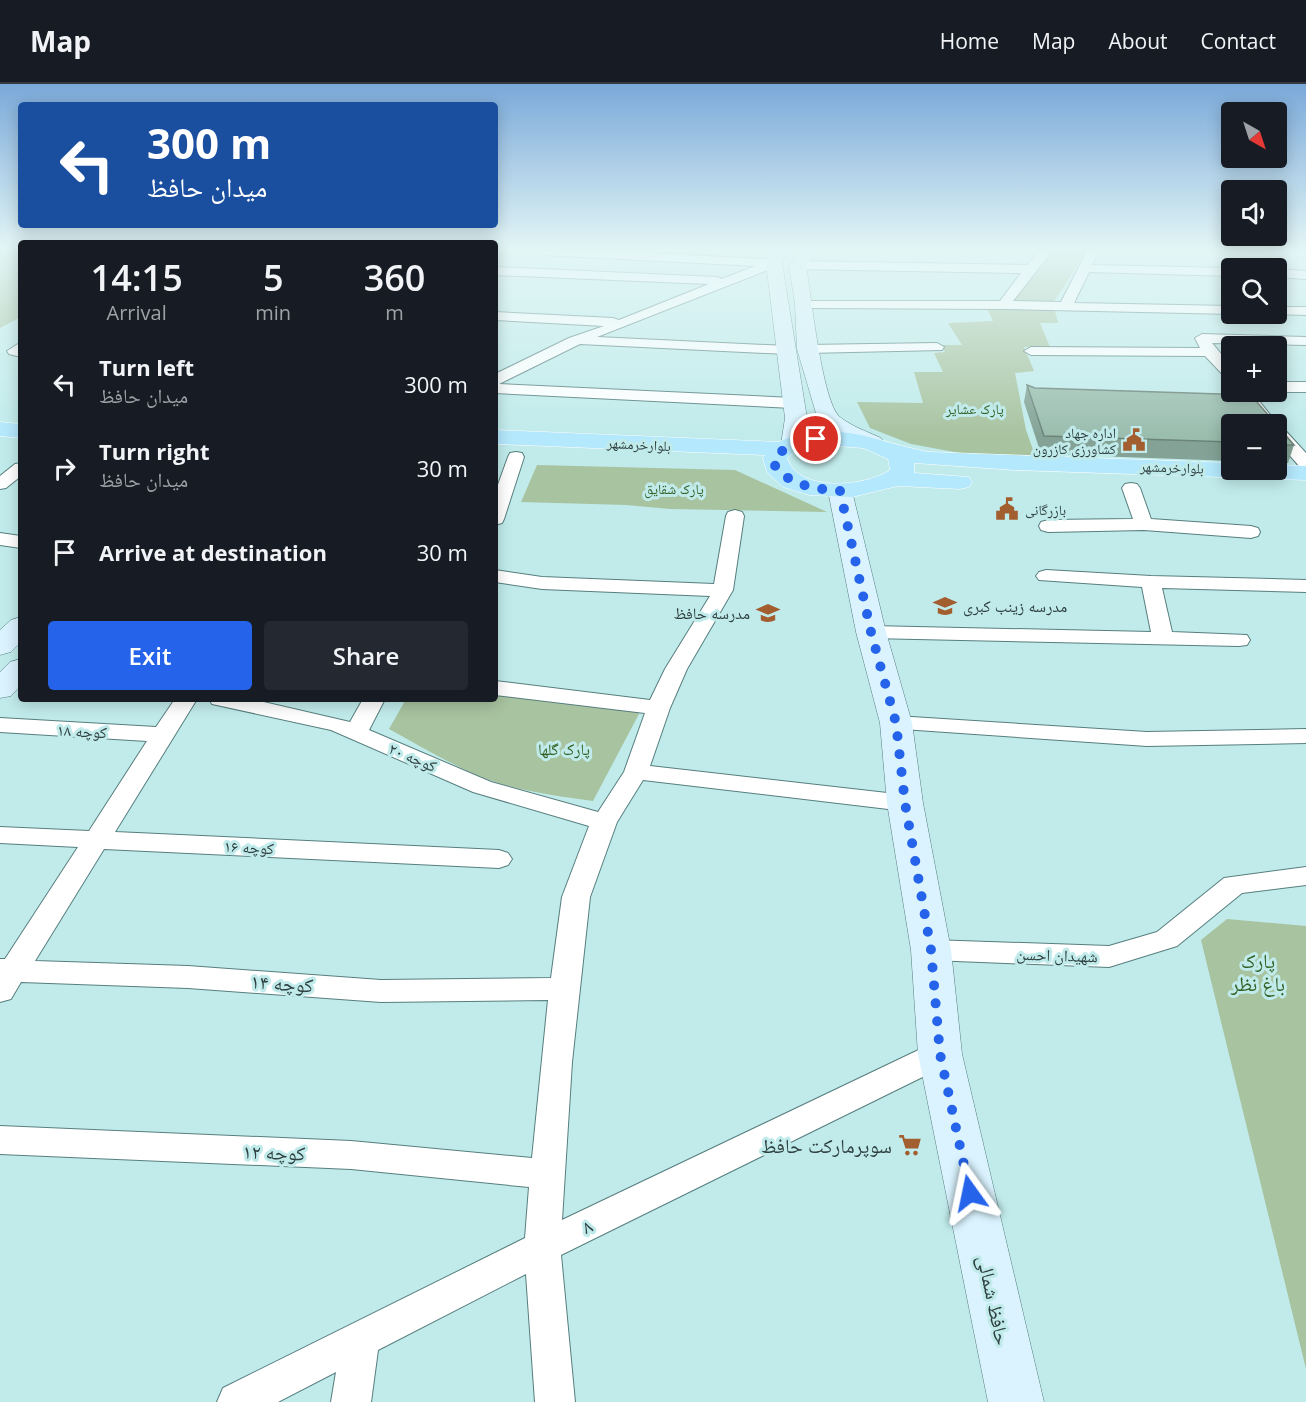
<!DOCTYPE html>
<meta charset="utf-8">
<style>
body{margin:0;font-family:"Open Sans","Noto Naskh Arabic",sans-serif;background:#242831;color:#f1f3f6;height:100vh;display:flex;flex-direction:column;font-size:22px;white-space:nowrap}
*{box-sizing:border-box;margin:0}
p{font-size:20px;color:#9ea1a6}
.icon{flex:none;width:33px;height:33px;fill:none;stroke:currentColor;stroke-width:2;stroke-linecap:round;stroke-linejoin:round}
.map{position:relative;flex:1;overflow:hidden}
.panel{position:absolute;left:18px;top:156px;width:480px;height:462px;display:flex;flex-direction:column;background:#171b24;border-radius:6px;box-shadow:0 3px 15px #0003}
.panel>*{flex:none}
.guide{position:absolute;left:18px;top:18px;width:480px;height:126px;border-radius:6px;box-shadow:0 3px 15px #0003;background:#1a4fa0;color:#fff;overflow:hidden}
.needle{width:39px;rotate:141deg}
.controls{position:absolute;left:1221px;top:18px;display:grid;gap:12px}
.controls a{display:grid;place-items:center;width:66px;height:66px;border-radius:6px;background:#171b24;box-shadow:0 3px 15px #0003;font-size:30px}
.pin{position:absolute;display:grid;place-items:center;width:51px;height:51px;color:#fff;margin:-26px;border:3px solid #fff;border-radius:50%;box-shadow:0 2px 6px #0007}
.me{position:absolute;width:66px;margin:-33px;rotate:348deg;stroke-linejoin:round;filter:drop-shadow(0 0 4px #0008)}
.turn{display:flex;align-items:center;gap:21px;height:126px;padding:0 30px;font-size:27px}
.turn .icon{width:78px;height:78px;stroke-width:2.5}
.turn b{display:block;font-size:42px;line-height:51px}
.eta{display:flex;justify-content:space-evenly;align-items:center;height:102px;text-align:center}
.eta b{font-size:36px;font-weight:600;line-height:42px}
.action{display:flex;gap:12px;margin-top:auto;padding:12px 30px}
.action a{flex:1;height:69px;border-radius:6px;background:#2563eb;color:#fff;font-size:24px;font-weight:600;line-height:69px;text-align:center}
.action a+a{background:#242831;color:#f1f3f6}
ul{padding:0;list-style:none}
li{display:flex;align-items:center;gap:18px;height:84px;padding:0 30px}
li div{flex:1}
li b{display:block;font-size:22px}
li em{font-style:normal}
header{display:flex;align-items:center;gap:36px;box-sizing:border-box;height:84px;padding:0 30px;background:#171b24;border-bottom:2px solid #363941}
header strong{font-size:28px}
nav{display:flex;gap:33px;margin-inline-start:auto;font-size:21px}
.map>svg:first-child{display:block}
.green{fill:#a8c3a0}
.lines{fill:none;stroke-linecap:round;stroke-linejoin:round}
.street-casing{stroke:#577e7e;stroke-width:2}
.secondary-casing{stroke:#577e7e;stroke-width:1}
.primary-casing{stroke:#fff;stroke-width:1}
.street{fill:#fff;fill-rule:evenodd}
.secondary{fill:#daf3fe;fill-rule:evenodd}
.primary{fill:#b4e8fc;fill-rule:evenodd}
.wall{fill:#84a396}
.shaded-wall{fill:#6c847a}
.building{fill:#9abdae;stroke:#6c847a;stroke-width:1.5}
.route{stroke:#2563eb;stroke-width:10;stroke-dasharray:0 18}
.labels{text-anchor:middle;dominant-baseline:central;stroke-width:6;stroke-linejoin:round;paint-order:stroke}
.far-park-label{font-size:14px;fill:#336125;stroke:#c1ebeb}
.far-poi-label{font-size:14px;fill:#2f4040;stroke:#c1ebeb;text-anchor:end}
.far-street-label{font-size:14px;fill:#2f4040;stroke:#c1ebeb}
.poi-label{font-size:16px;fill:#2f4040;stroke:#c1ebeb;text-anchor:start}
.street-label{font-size:16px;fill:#2f4040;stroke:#c1ebeb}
.park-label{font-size:16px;fill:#336125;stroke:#c1ebeb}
.near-park-label{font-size:20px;fill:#336125;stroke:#c1ebeb}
.near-street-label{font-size:20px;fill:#2f4040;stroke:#c1ebeb}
.near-poi-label{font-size:20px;fill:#2f4040;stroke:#c1ebeb;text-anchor:end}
</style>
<header>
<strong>Map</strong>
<nav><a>Home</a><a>Map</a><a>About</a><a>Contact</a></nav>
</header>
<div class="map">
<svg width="1306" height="1318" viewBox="0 0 1306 1318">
<rect width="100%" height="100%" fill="#c1ebeb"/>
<!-- green -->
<path class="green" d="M 0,167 L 21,167 L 21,233 L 0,244 Z
M 1051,167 L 1087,167 L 1053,219 L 1058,239 L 1040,239 L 1050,263 L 1024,263 L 1034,287 L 1015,289 L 1026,346 L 1036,374 L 965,370 L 911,360 L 870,344 L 857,318 L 923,319 L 914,288 L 943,288 L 934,269 L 945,268 L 941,261 L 962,261 L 948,239 L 993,237 L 987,224 L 1008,222 Z
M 537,381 L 735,386 L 827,428 L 670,425 L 626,421 L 521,418 Z
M 495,607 L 640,628 L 593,717 C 556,712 518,707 484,694 C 451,681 420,662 389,645 L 406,615 L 495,615 Z
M 1227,835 L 1306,842 L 1306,1285 L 1201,856 Z"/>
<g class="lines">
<!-- street casing -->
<g class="street-casing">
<path id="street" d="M 538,167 L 618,167 L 778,176 L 778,182 L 597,253 L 787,262 L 794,266 L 787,270 L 580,260 L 499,300 L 793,314 L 801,319 L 793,324 L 495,309 L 495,290 L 569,254 L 604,242 L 495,236 L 495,228 L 613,234 L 619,236 L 709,200 L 495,191 L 495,183 L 717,193 L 722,195 L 755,182 L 544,171 Z
M 1039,167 L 1052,167 L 1013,217 L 1061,218 L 1087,167 L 1099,167 L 1092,181 L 1233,184 L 1232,192 L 1089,188 L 1074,219 L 1232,222 L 1232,230 L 1234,230 L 1232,230 L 1004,225 L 804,224 L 797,220 L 799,217 L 1000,217 L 1021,189 L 797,185 L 791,181 L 797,177 L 1027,181 Z
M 1276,185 L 1306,187 L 1306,195 L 1276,193 Z
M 1276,223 L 1306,223 L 1306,231 L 1271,230 L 1276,230 Z
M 1202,250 L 1306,253 L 1306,261 L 1212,259 L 1232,283 L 1232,296 L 1227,295 L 1205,272 L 1031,271 L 1024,267 L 1031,263 L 1200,264 L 1195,254 Z
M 21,258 L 21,273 L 9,270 L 7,267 Z
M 937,259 L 944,263 L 942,266 L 807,269 L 800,265 L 807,261 Z
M 1276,298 L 1306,298 L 1306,308 L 1276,308 Z
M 1238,308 L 1252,308 L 1275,337 L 1273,340 L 1261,340 L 1247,324 Z
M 1276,341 L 1282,343 L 1306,369 L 1306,384 L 1300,383 L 1276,356 Z
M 516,368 L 522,369 L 524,373 L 504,435 L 502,439 L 495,441 L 495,409 L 508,373 L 510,369 Z
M 21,379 L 21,392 L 6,404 L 0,405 L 0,392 L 15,380 Z
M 1131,399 L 1137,400 L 1140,404 L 1151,435 L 1251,442 L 1258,444 L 1260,448 L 1258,452 L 1251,454 L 1144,446 L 1048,448 L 1041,446 L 1039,442 L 1041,438 L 1048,436 L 1133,435 L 1122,404 L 1125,400 Z
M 735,426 L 742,428 L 744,432 L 733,506 L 687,585 L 670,624 L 650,682 L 905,711 L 914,713 L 918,719 L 914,725 L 905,727 L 643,696 L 617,738 L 590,813 L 572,978 L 562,1136 L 929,961 L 940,958 L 951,961 L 956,970 L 951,979 L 561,1171 L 575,1318 L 535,1318 L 526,1190 L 378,1266 L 371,1318 L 331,1318 L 336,1288 L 278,1318 L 217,1318 L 223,1304 L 525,1154 L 529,1103 L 351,1085 L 0,1070 L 0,1042 L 351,1057 L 532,1074 L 548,916 L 381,918 L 188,904 L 21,898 L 11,915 L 0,918 L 0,875 L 5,875 L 78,763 L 0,759 L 0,743 L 89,747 L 147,657 L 0,648 L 0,634 L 156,643 L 175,615 L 197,615 L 115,748 L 499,766 L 508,769 L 512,775 L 508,781 L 499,784 L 104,765 L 35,877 L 188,882 L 381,896 L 551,894 L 562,813 L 589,742 L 473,708 L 331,646 L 212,620 L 209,615 L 251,615 L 350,638 L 363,615 L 385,615 L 369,646 L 491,698 L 598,728 L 624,688 L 645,629 L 495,611 L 495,597 L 650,616 L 665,585 L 710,512 L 542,505 L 495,498 L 495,486 L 542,493 L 714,500 L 726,432 L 728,428 Z
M 0,449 L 21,452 L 21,464 L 0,461 Z
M 1046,486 L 1151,492 L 1306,496 L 1306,508 L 1162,504 L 1172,548 L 1247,551 L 1250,556 L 1247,561 L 1239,562 L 871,554 L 863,553 L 860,548 L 863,543 L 871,542 L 1151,548 L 1142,503 L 1039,496 L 1036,492 L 1039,488 Z
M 896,632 L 1147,648 L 1306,645 L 1306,659 L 1147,662 L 888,644 L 884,639 L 888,634 Z
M 1306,783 L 1306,801 L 1242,809 L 1177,862 L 1109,883 L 931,876 L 921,873 L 916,866 L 921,859 L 931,856 L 1109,862 L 1157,848 L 1224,794 Z"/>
</g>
<!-- secondary casing -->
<g class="secondary-casing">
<path id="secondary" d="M 771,167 L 787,167 L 782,179 L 807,334 L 803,360 L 800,365 L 792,367 L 784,365 L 781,360 L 785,334 L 766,179 Z
M 800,167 L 817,167 L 806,182 C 811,209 822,319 840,333 C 851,342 868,348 881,354 L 884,359 L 881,364 C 862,369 838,350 821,341 L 818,336 L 797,265 L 795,220 L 789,181 Z
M 1266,167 L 1306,167 L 1306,174 L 1274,172 Z
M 840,400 L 849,402 L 852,407 L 886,548 L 912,639 L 923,719 L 951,866 L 962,970 L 1044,1318 L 988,1318 L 918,970 L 911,866 L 887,719 L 880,639 L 856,548 L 828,407 L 831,402 Z
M 21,533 L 21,558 L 11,568 L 0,571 L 0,546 L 11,536 Z
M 21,575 L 21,601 L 11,612 L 0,614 L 0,588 L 10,578 Z"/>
</g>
<!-- primary casing -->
<g class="primary-casing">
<path id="primary" d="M 0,338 L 21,340 L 21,354 L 0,352 Z
M 495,346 L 779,358 C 831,332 878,359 929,368 L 1232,379 L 1232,386 L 1276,386 L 1276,381 L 1306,382 L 1306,396 L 1014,386 L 914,379 L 914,389 L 969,393 L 972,398 L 969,403 L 960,405 L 898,402 L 852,413 L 809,411 L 783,403 L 767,388 L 763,374 L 765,371 L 495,360 ZM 823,361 L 863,364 L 888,375 L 890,386 C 865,403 798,409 787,374 C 798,364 809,362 823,361 Z"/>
</g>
<!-- street -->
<use href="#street" class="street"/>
<!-- secondary -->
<use href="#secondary" class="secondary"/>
<!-- primary -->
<use href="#primary" class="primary"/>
</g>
<!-- wall -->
<path class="wall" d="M 1027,301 L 1035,304 L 1251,311 L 1294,361 L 1288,379 L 1276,379 L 1276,340 L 1232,340 L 1232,377 L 1041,370 L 1024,318 Z"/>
<!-- shaded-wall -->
<path class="shaded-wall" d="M 1281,361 L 1276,377 L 1276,372 L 1279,363 Z"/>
<!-- building -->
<path class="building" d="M 1027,301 L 1035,304 L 1251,311 L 1294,361 L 1281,361 L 1279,363 L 1276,363 L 1276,340 L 1232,340 L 1232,358 L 1044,352 Z"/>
<!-- sky -->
<linearGradient id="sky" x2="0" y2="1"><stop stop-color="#7aa9d9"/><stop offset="0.47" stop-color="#e3f6f6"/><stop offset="1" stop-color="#e3f6f6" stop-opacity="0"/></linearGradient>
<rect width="1306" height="352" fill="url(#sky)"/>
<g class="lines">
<!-- route -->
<path class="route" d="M 816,355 C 795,358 751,374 790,395 C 805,404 823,405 840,407 L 871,548 L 896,639 L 905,719 L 931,866 L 940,970 L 970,1109"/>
</g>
<!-- icons -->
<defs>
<g id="civic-bare" transform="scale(1.8)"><path d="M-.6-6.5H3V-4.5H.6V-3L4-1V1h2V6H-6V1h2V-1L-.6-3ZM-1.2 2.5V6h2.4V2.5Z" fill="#a25e2f" stroke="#c1ebeb" stroke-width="2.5" paint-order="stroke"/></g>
<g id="school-bare" transform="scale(1.8)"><path d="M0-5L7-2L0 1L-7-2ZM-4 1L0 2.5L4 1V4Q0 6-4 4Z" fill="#a25e2f" stroke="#c1ebeb" stroke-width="2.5" paint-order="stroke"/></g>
<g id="supermarket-bare" transform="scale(1.8)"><path d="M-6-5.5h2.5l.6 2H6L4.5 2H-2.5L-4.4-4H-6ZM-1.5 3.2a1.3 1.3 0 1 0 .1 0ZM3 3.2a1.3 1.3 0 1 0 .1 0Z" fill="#a25e2f" stroke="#c1ebeb" stroke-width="2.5" paint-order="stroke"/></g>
</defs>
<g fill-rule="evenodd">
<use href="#civic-bare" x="1134" y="356"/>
<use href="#civic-bare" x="1007" y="425"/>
<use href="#school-bare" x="945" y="522"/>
<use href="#school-bare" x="768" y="529"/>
<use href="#supermarket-bare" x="910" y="1061"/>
</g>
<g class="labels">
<!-- far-park labels -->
<g class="far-park-label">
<text x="975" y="324">پارک عشایر</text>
<text x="674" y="404">پارک شقایق</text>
</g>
<!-- far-poi labels -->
<g class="far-poi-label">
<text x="1116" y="348">اداره جهاد<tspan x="1116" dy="16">کشاورزی کازرون</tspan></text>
<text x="1025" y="425" text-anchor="start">بازرگانی</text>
</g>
<!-- far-street labels -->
<g class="far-street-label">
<text transform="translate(639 360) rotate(3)">بلوارخرمشهر</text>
<text transform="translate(1172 383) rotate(2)">بلوارخرمشهر</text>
</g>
<!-- poi labels -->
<g class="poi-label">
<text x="963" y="522">مدرسه زینب کبری</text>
<text x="750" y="529" text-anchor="end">مدرسه حافظ</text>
</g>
<!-- street labels -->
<g class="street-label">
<text transform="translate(82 647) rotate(3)">کوچه ۱۸</text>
<text transform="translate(413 673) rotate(23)">کوچه ۲۰</text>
<text transform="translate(249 763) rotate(3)">کوچه ۱۶</text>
<text transform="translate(1057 871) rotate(2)">شهیدان احسن</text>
</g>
<!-- park labels -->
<g class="park-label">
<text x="564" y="665">پارک گلها</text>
</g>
<!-- near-park labels -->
<g class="near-park-label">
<text x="1258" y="876">پارک<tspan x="1258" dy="23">باغ نظر</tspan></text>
</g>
<!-- near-street labels -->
<g class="near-street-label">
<text transform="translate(282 899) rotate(4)">کوچه ۱۴</text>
<text transform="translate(274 1068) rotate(2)">کوچه ۱۲</text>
<text transform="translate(587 1142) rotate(-26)">۸</text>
<text transform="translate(994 1216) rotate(78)">حافظ شمالی</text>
</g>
<!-- near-poi labels -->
<g class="near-poi-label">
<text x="892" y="1061">سوپرمارکت حافظ</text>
</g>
</g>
</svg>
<div class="controls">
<a><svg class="needle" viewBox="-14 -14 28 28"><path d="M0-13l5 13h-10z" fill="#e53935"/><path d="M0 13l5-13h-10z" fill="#9ea1a6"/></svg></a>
<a><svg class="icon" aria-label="sound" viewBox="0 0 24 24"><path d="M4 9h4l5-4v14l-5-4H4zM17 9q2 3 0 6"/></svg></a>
<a><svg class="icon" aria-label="search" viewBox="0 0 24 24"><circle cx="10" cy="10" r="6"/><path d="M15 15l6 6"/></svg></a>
<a>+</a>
<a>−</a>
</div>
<div class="pin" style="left:816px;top:355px;background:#d93025"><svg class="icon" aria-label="arrive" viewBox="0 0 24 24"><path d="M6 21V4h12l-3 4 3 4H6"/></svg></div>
<svg class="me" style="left:970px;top:1109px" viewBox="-20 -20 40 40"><path d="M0-17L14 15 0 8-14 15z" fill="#2563eb" stroke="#fff" stroke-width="4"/></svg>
<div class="guide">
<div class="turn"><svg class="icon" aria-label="left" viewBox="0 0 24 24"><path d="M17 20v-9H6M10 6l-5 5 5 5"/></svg><div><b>300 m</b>میدان حافظ</div></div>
</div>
<section class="panel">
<div class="eta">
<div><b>14:15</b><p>Arrival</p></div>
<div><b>5</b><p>min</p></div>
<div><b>360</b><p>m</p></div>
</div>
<ul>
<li><svg class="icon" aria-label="left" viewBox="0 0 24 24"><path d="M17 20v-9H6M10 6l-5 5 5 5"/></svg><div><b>Turn left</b><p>میدان حافظ</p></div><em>300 m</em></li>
<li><svg class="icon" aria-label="right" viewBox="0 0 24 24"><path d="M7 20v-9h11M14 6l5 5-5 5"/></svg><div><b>Turn right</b><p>میدان حافظ</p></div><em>30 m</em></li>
<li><svg class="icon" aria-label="arrive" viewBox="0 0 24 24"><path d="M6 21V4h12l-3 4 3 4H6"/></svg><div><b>Arrive at destination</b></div><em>30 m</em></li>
</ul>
<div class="action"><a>Exit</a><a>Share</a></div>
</section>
</div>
